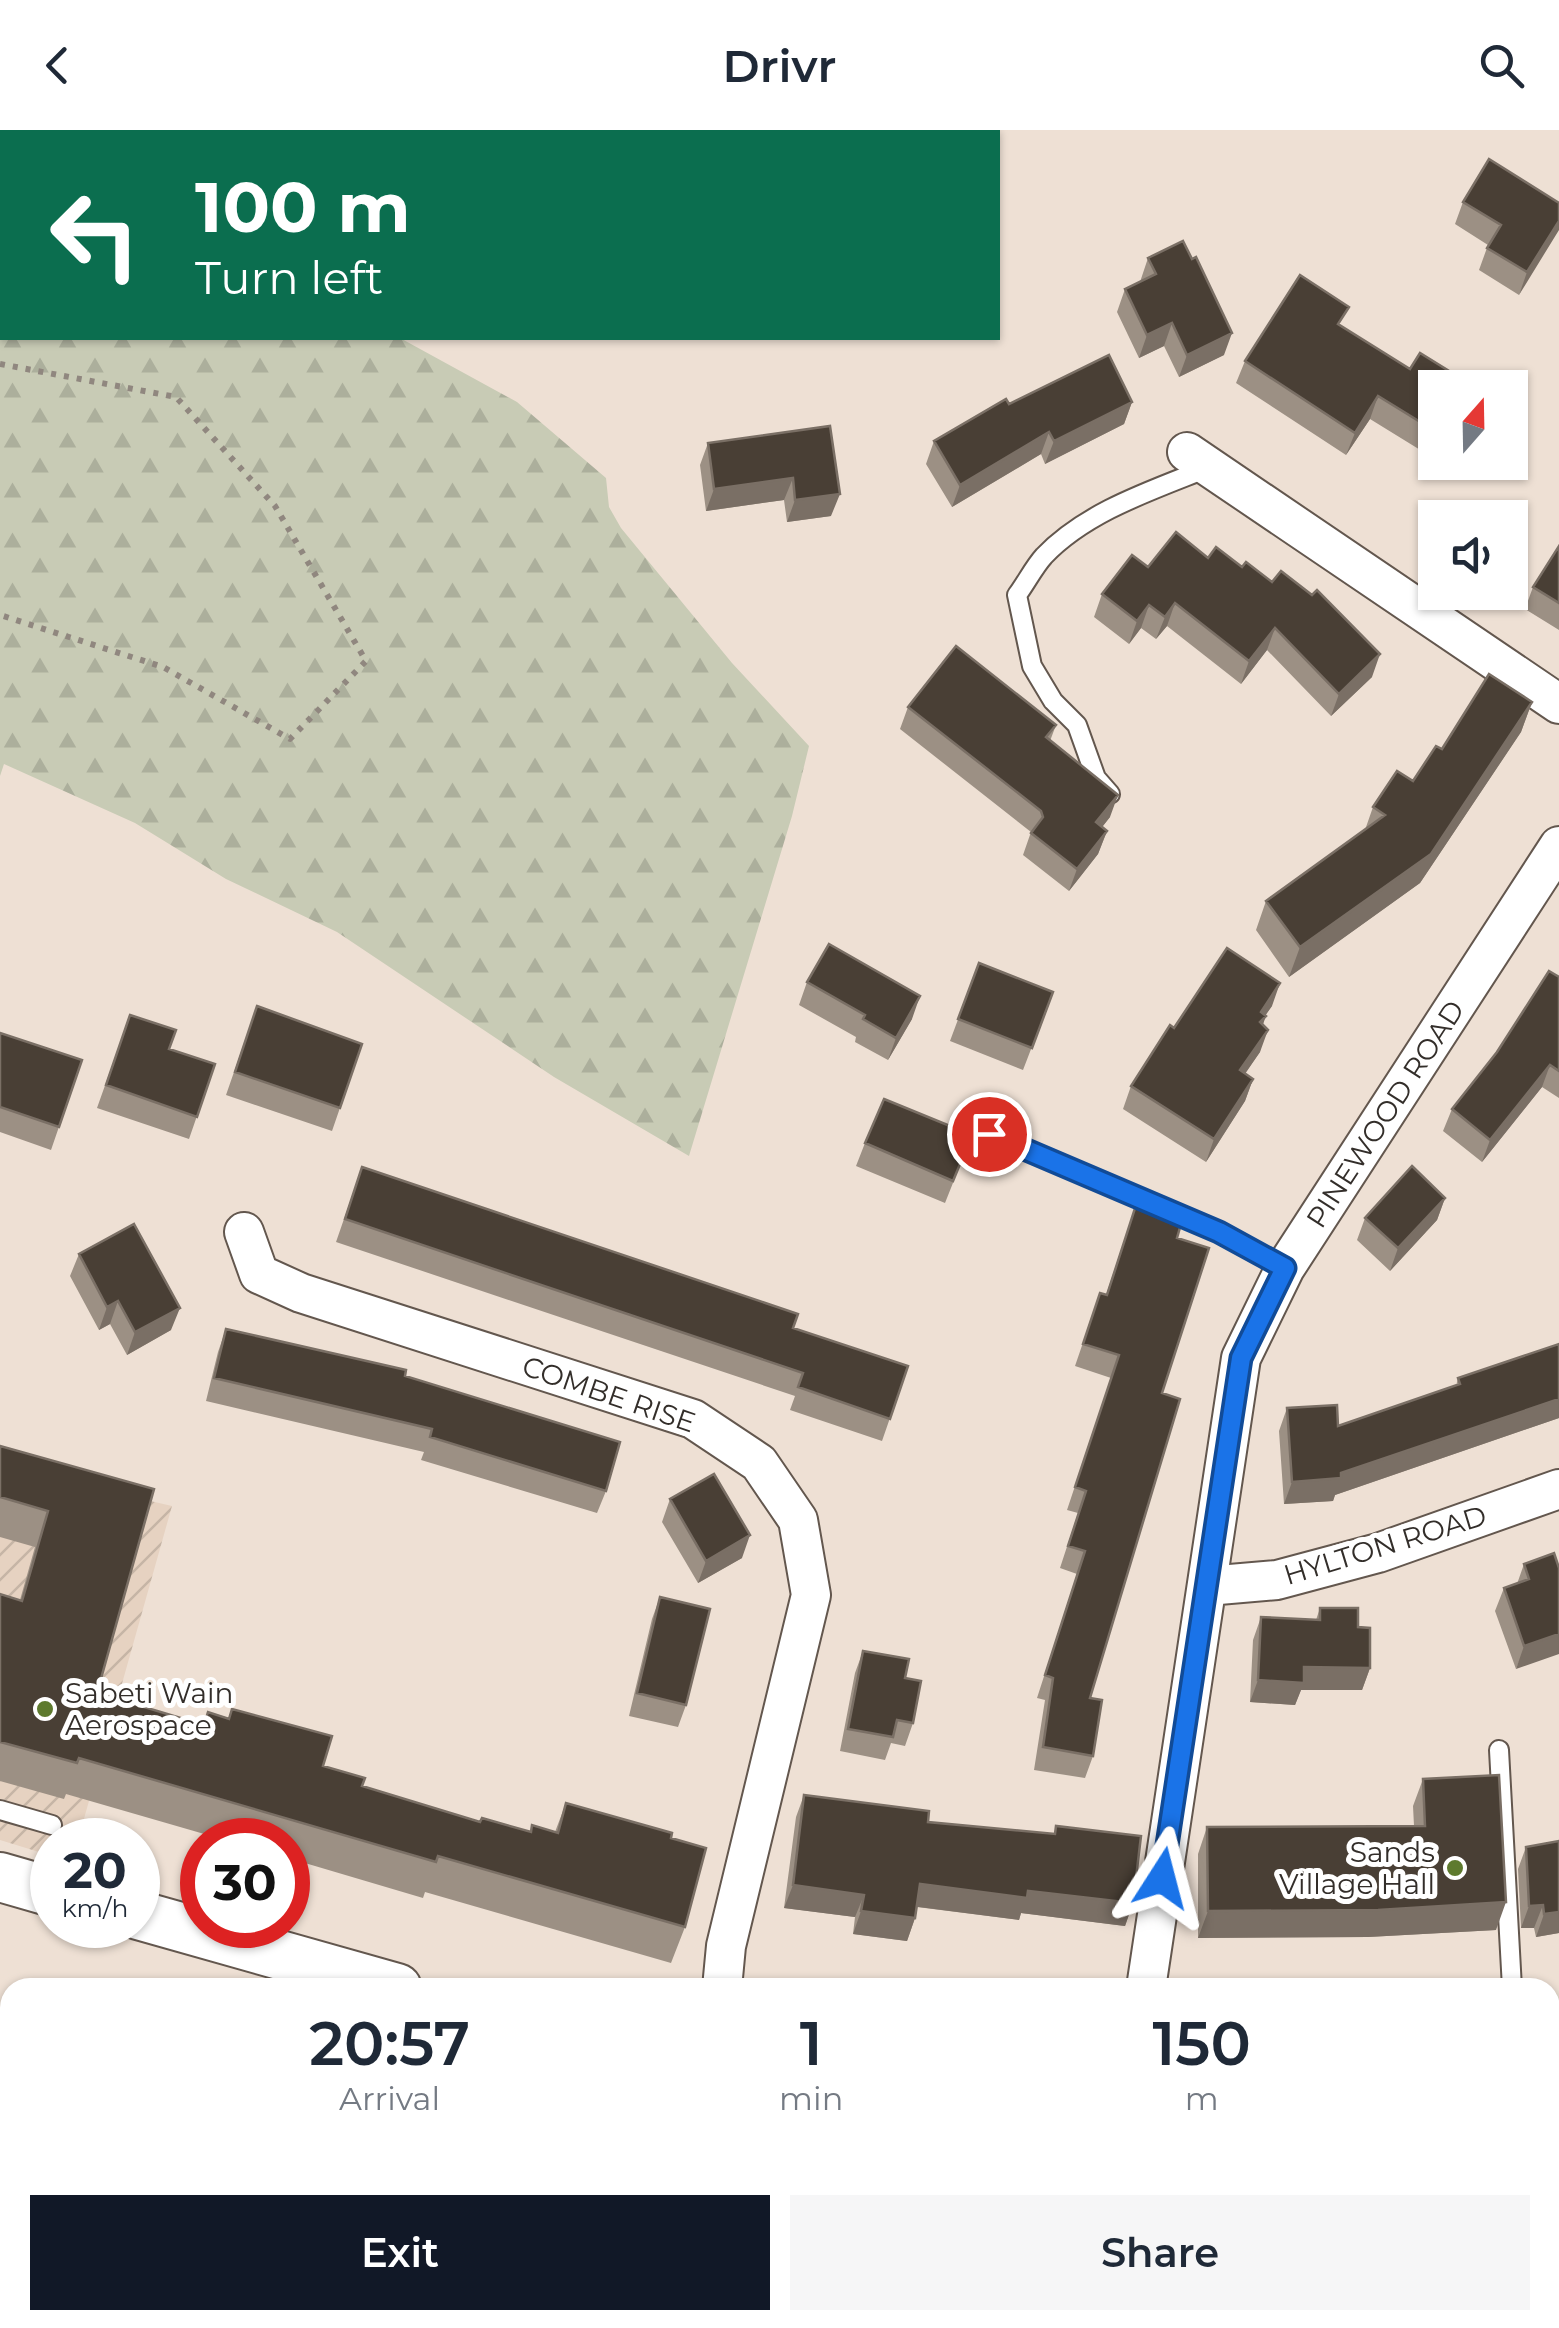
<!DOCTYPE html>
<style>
body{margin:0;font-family:Montserrat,sans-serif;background:#f6f6f7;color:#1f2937;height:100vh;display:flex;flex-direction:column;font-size:38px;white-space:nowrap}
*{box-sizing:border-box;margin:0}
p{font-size:32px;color:#747a83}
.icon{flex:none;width:55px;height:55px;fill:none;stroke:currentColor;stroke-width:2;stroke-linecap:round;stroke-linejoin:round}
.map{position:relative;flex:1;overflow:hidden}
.details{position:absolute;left:0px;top:1848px;width:1560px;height:352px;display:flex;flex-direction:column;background:#fff;border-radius:30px 30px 0 0;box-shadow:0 2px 8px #0004}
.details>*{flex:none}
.hud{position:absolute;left:0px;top:0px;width:1000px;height:210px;box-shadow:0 2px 8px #0004;background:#0b6e4f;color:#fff;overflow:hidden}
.needle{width:65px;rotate:20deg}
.fabs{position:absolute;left:1418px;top:240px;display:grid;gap:20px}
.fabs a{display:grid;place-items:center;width:110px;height:110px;border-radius:0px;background:#fff;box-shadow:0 2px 8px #0004;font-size:50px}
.speed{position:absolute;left:30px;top:1688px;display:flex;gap:20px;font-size:50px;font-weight:700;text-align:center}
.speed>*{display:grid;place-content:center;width:130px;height:130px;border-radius:50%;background:#fff;box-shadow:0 2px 8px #0004;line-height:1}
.speed small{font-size:25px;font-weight:400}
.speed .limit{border:15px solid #d22;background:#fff;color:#111}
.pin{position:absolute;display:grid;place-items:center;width:85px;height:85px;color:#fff;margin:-42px;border:5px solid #fff;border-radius:50%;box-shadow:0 2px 10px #0007}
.me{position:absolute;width:110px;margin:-55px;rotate:9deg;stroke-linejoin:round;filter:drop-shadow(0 0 8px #0008)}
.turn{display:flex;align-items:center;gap:35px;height:210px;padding:0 30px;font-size:45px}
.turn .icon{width:130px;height:130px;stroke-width:2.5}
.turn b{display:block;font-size:70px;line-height:85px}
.eta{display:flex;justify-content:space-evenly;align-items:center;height:170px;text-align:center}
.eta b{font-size:60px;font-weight:600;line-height:70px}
.cta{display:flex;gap:20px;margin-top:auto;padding:20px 30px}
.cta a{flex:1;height:115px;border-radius:0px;background:#111827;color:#fff;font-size:40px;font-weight:600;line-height:115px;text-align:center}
.cta a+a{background:#f6f6f7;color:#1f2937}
header{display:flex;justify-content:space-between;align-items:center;height:130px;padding:0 30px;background:#fff;font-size:45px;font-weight:600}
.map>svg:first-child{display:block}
.industrial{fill:url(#industrial-furrows)}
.forest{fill:url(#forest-firs)}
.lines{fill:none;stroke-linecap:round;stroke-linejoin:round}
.service-casing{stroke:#63574e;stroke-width:22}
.minor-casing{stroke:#63574e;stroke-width:42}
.tertiary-casing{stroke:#63574e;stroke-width:52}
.path{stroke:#90877f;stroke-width:6;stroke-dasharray:5 8;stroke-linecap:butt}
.service{stroke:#fff;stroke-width:18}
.minor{stroke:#fff;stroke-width:38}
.tertiary{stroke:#fff;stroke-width:48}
.wall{fill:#9c9084}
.shaded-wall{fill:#7a6f65}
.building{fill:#493f35;stroke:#7a6f65;stroke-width:2.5}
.route-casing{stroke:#114b97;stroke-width:25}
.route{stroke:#1a73e8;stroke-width:18}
.poi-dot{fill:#5e7a2e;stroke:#fff;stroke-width:4}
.labels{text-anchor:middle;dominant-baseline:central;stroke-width:10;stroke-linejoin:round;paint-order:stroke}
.street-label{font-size:28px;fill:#332e2a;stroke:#fff}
.poi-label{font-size:28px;fill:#332e2a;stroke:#fff;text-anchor:start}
</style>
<header><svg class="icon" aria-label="back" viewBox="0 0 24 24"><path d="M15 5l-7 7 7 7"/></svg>Drivr<svg class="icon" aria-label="search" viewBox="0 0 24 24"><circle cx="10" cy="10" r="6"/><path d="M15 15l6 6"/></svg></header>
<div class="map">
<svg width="1559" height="2198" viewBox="0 0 1559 2198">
<defs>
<pattern id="industrial-furrows" width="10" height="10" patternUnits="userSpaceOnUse" patternTransform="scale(2.5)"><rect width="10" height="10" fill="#e6d2c1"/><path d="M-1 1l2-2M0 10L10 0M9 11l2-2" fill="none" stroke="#c6b5a6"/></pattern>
<pattern id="forest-firs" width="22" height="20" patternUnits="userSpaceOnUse" patternTransform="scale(2.5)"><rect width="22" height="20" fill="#c8cbb5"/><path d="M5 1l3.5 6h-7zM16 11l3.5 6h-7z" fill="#acaf9c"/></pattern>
</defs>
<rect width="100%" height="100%" fill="#eee0d4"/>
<!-- industrial -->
<path class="industrial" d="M 0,1336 L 172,1376 L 78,1710 L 52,1710 L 52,1726 L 0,1710 Z"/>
<!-- forest -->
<path class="forest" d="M 0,112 L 2,208 L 400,208 L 517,272 L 606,348 L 609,377 L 621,398 L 732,533 L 809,616 L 792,686 L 689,1026 L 554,947 L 337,802 L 226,749 L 135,693 L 4,634 L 0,646 Z
M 0,2084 L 10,2087 L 10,2190 L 331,2190 L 356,2198 L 0,2198 Z"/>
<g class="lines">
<!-- service casing -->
<g class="service-casing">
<path id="service" d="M 1110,664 L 1096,648 L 1077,595 L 1053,571 L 1032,536 L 1017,465 C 1026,453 1034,437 1044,426 C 1087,381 1153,360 1210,337
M 989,1004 L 1219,1102 L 1285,1138
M 1499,1620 L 1512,1858
M 0,1680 L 52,1695"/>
</g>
<!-- minor casing -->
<g class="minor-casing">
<path id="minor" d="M 1187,322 L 1559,574
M 244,1102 L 259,1144 L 301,1163 L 693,1289 L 759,1333 L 798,1390 L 811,1465 L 726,1816 L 722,1858
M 1207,1456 L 1277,1450 L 1378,1423 L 1559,1359
M 1146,1858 L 1241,1228 L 1285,1138 L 1559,716
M 991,2198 L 992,2190"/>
</g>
<!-- tertiary casing -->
<g class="tertiary-casing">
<path id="tertiary" d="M 0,1747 L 52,1762
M 138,1785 L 397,1858
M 1550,1900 L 1559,1899"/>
</g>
<!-- path -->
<path class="path" d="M 0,234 L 176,267 L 275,376 L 366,531 L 290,609 L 163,537 L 0,485
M 1385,2198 L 1385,2190"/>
<!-- service -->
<use href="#service" class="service"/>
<!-- minor -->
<use href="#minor" class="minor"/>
<!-- tertiary -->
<use href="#tertiary" class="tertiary"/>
</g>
<!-- wall -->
<path class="wall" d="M 512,0 L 585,0 L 584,2 L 519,2 Z
M 644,0 L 715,0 L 714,2 L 652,2 Z
M 1463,72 L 1559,73 L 1519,165 L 1479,140 L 1488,115 L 1455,94 Z
M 1148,128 L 1224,225 L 1179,247 L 1164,216 L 1139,228 L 1117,182 L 1125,159 L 1140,152 Z
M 1342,196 L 1435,258 L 1435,318 L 1430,326 L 1370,289 L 1346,325 L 1236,253 L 1245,231 Z
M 1132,272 L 1124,294 L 1045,334 L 1041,324 L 952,377 L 926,334 L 934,311 L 1009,274 Z
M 830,296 L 831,386 L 787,392 L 784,370 L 706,381 L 700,335 L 708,313 Z
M 1559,416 L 1559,500 L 1525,479 L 1533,457 Z
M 1208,428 L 1242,437 L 1372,547 L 1331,586 L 1267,520 L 1241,554 L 1167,496 L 1156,509 L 1141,498 L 1129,514 L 1094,487 L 1102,464 L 1148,437 Z
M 1532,572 L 1521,602 L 1420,753 L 1289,847 L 1256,800 L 1266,771 L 1365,700 L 1373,677 L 1413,651 L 1442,619 Z
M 908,577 L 1056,595 L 1050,611 L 1110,687 L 1102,697 L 1107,701 L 1098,724 L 1069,761 L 1023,725 L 1031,702 L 900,599 Z
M 979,833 L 1053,862 L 1023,940 L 950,911 Z
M 1559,847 L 1559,968 L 1542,957 L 1482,1032 L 1443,1001 L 1452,979 Z
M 807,852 L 912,889 L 888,930 L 855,912 L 856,907 L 799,875 Z
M 257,876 L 362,914 L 332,1001 L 226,965 Z
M 1272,876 L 1265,885 L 1263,894 L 1260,922 L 1245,943 L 1253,949 L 1245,971 L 1206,1032 L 1123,979 L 1131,956 L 1174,898 Z
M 130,885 L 169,919 L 215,934 L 189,1009 L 97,978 Z
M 0,903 L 82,930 L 51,1020 L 0,1002 Z
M 972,1005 L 945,1073 L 856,1036 L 865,1013 Z
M 362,1037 L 793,1198 L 908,1236 L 882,1311 L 790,1280 L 795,1266 L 336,1112 Z
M 1445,1068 L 1437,1090 L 1390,1141 L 1357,1110 L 1365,1088 Z
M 1137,1072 L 1177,1108 L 1162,1263 L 1090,1568 L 1093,1626 L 1085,1648 L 1034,1640 L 1045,1570 L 1037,1568 L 1077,1444 L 1060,1438 L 1078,1383 L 1067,1380 L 1111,1248 L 1075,1236 L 1100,1163 L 1106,1165 Z
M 79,1124 L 171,1200 L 127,1225 L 110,1194 L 99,1200 L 70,1146 Z
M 226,1199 L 606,1361 L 597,1383 L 421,1330 L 424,1322 L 206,1271 L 218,1222 Z
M 1559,1214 L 1559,1288 L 1335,1365 L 1333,1371 L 1284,1374 L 1279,1301 L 1287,1278 L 1338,1296 L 1456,1256 L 1458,1248 Z
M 0,1316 L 154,1359 L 97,1563 L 204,1595 L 208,1582 L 229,1588 L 232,1579 L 323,1636 L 362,1656 L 480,1692 L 530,1702 L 555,1702 L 566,1673 L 671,1708 L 685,1797 L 671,1833 L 425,1762 L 423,1768 L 288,1728 L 288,1710 L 225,1710 L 66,1664 L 64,1669 L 0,1651 L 0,1464 L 20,1470 L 35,1417 L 0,1407 Z
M 670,1369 L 742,1428 L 698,1453 L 662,1392 Z
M 1524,1434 L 1559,1438 L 1516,1539 L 1495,1481 L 1504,1458 L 1517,1454 Z
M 660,1467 L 686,1575 L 678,1597 L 629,1586 L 652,1489 Z
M 1320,1478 L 1358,1497 L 1370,1538 L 1362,1560 L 1301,1560 L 1295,1575 L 1250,1572 L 1253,1510 L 1261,1487 L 1316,1490 Z
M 863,1521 L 905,1548 L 913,1593 L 905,1616 L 891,1613 L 885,1630 L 840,1621 L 855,1543 Z
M 1423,1649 L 1496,1800 L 1368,1807 L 1198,1808 L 1198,1724 L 1207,1697 L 1414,1696 L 1413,1676 Z
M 804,1665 L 928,1692 L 1054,1704 L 1056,1696 L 1133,1773 L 1125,1796 L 1021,1783 L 1019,1790 L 917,1777 L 915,1788 L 907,1811 L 853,1804 L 855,1787 L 784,1778 L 796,1687 Z
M 1526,1717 L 1559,1803 L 1536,1807 L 1534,1798 L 1521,1798 L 1518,1739 Z"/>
<!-- shaded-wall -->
<path class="shaded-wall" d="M 1559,91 L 1559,100 L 1519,165 L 1527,142 Z
M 1172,193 L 1164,216 L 1139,228 L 1147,205 Z
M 1232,203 L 1224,225 L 1179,247 L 1187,225 Z
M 1378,266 L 1370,289 L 1346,325 L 1355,303 Z
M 1132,272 L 1124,294 L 1045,334 L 1054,311 Z
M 1049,302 L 1041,324 L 952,377 L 960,355 Z
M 793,348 L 784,370 L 706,381 L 714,359 Z
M 840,364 L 831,386 L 787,392 L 795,370 Z
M 1175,473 L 1167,496 L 1156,509 L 1165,487 Z
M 1149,475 L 1141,498 L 1129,514 L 1137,491 Z
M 1275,498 L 1267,520 L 1241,554 L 1249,531 Z
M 1380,524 L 1372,547 L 1331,586 L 1339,564 Z
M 1532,572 L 1521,602 L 1420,753 L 1289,847 L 1300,817 Z
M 1118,665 L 1110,687 L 1088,715 L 1096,692 Z
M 1107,701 L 1098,724 L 1069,761 L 1077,739 Z
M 1280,853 L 1272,876 L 1263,889 L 1266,886 L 1258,908 L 1261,882 Z
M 920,866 L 912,889 L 888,930 L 896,908 Z
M 1268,900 L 1260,922 L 1232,963 L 1240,940 Z
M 1550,935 L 1542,957 L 1482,1032 L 1490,1010 Z
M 1253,949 L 1245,971 L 1206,1032 L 1214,1009 Z
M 1445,1068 L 1437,1090 L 1390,1141 L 1398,1118 Z
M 118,1171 L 110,1194 L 99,1200 L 107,1177 Z
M 180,1178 L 171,1200 L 127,1225 L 135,1202 Z
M 1559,1269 L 1559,1288 L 1335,1365 L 1333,1371 L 1284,1374 L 1292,1352 L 1341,1343 Z
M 750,1405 L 742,1428 L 698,1453 L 706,1431 Z
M 1559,1504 L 1559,1524 L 1516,1539 L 1524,1516 Z
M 1304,1537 L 1370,1538 L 1362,1560 L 1301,1560 L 1295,1575 L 1250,1572 L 1258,1550 Z
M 920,1754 L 1028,1761 L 1133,1773 L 1125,1796 L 1021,1783 L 1019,1790 L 911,1776 Z
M 793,1755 L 864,1765 L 855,1787 L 784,1778 Z
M 1506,1772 L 1496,1800 L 1368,1807 L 1198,1808 L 1208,1781 Z
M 1543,1775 L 1534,1798 L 1521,1798 L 1529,1776 Z
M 861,1781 L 915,1788 L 907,1811 L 853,1804 Z
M 1559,1782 L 1559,1803 L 1536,1807 L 1544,1784 Z
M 1553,2022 L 1559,2022 L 1559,2044 L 1550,2044 L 1550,2030 Z"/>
<!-- building -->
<path class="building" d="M 679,0 L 715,0 L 714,2 L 678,2 Z
M 1489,29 L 1559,73 L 1559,91 L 1527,142 L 1487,118 L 1501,95 L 1463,72 Z
M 1183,111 L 1192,129 L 1196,127 L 1232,203 L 1187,225 L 1172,193 L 1147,205 L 1125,159 L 1156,144 L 1148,128 Z
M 1300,145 L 1349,177 L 1338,194 L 1410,239 L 1420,223 L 1470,254 L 1468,258 L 1435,258 L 1435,301 L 1378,266 L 1355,303 L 1245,231 Z
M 1109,225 L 1132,272 L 1054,311 L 1049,302 L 960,355 L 934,311 L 1006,269 L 1009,274 Z
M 830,296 L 840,364 L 795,370 L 793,348 L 714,359 L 708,313 Z
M 1176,402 L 1208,428 L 1216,417 L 1242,437 L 1246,432 L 1272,452 L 1281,441 L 1312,465 L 1317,460 L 1380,524 L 1339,564 L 1275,498 L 1249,531 L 1175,473 L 1165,487 L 1149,475 L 1137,491 L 1102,464 L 1132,425 L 1148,437 Z
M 1559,416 L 1559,473 L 1533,457 Z
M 956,516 L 1056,595 L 1046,607 L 1118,665 L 1096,692 L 1107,701 L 1077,739 L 1031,703 L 1043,687 L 1041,681 L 908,577 Z
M 1489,544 L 1532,572 L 1431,724 L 1300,817 L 1266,771 L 1385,685 L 1373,677 L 1397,641 L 1413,651 L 1436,616 L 1442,619 Z
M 829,814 L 920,866 L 896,908 L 863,889 L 865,885 L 807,852 Z
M 1227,818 L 1280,853 L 1261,882 L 1266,886 L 1260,892 L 1268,900 L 1240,940 L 1253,949 L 1214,1009 L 1131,956 L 1170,895 L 1174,898 Z
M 979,833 L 1053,862 L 1032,918 L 958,889 Z
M 1549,841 L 1559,847 L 1559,941 L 1550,935 L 1490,1010 L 1452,979 L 1497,922 Z
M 257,876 L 362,914 L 340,978 L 235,942 Z
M 130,885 L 176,900 L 169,919 L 215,934 L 197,987 L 106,955 Z
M 0,903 L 82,930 L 59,997 L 0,977 Z
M 884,969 L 972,1005 L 953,1051 L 865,1013 Z
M 1412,1036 L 1445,1068 L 1398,1118 L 1365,1088 Z
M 362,1037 L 798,1184 L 793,1198 L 908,1236 L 890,1289 L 798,1257 L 803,1243 L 345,1089 Z
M 1137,1072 L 1183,1087 L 1177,1108 L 1209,1118 L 1162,1263 L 1180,1269 L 1090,1568 L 1102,1570 L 1093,1626 L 1043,1617 L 1053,1548 L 1045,1545 L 1085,1421 L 1068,1416 L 1086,1361 L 1075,1357 L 1119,1225 L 1083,1214 L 1100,1163 L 1107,1165 Z
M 134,1094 L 180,1178 L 135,1202 L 118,1171 L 107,1177 L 79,1124 Z
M 226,1199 L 406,1240 L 405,1246 L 620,1312 L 606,1361 L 430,1307 L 432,1299 L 214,1248 Z
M 1559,1214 L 1559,1269 L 1341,1343 L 1341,1348 L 1292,1352 L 1287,1278 L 1337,1275 L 1338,1296 L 1460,1254 L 1458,1248 Z
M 0,1316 L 154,1359 L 97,1563 L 204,1595 L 208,1582 L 229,1589 L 232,1579 L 332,1606 L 323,1636 L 365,1648 L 362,1656 L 480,1692 L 482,1688 L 531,1702 L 532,1695 L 558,1703 L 566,1673 L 672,1703 L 671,1708 L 706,1718 L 685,1797 L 438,1726 L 436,1732 L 79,1628 L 77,1633 L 0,1612 L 0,1464 L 22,1471 L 48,1381 L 0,1367 Z
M 714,1344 L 750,1405 L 706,1431 L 670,1369 Z
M 1554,1423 L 1559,1438 L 1559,1504 L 1524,1516 L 1504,1458 L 1529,1449 L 1524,1434 Z
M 660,1467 L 710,1479 L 686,1575 L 637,1563 Z
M 1320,1478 L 1358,1478 L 1358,1497 L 1370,1498 L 1370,1538 L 1304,1537 L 1304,1553 L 1258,1550 L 1261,1487 L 1320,1490 Z
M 863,1521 L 909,1529 L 905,1548 L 921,1551 L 913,1593 L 897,1590 L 893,1607 L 848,1599 Z
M 1499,1645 L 1506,1772 L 1378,1780 L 1208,1781 L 1207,1697 L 1425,1696 L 1423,1649 Z
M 804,1665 L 929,1681 L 928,1692 L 1055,1704 L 1056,1696 L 1141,1706 L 1133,1773 L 1028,1761 L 1027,1768 L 920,1754 L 915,1788 L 861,1781 L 864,1765 L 793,1755 Z
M 1559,1711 L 1559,1782 L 1544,1784 L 1543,1775 L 1529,1776 L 1526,1717 Z
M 1559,1961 L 1559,2022 L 1553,2022 L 1552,2012 L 1550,2012 L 1550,1962 Z"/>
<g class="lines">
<!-- route casing -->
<g class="route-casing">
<path id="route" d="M 989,1004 L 1219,1102 L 1285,1138 L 1241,1228 L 1162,1748"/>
</g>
<!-- route -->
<use href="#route" class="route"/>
</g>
<!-- markers -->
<g class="poi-dot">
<circle cx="45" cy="1579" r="10"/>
<circle cx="1455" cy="1738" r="10"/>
</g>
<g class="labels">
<!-- street labels -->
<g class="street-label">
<text transform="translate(1385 984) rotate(-57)">PINEWOOD ROAD</text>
<text transform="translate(609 1264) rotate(19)">COMBE RISE</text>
<text transform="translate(1385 1415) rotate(-17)">HYLTON ROAD</text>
</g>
<!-- poi labels -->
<g class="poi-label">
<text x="65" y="1563">Sabeti Wain<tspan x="65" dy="32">Aerospace</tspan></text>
<text x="1435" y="1722" text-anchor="end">Sands<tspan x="1435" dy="32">Village Hall</tspan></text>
</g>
</g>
</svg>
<div class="fabs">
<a><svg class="needle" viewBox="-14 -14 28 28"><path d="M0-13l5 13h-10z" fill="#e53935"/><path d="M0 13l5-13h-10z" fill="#747a83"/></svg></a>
<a><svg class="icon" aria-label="sound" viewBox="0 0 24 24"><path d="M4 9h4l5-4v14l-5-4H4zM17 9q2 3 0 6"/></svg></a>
</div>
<div class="speed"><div>20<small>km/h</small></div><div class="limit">30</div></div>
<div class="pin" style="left:989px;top:1004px;background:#d93025"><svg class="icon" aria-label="arrive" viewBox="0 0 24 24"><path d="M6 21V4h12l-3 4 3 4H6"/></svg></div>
<svg class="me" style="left:1162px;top:1748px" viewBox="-20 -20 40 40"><path d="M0-17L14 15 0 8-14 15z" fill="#1a73e8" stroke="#fff" stroke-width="4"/></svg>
<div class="hud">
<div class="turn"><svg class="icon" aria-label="left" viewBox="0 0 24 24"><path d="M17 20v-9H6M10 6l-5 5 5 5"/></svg><div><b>100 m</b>Turn left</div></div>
</div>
<section class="details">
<div class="eta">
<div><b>20:57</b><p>Arrival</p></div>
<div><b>1</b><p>min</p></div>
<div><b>150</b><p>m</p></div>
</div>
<div class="cta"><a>Exit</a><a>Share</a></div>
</section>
</div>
